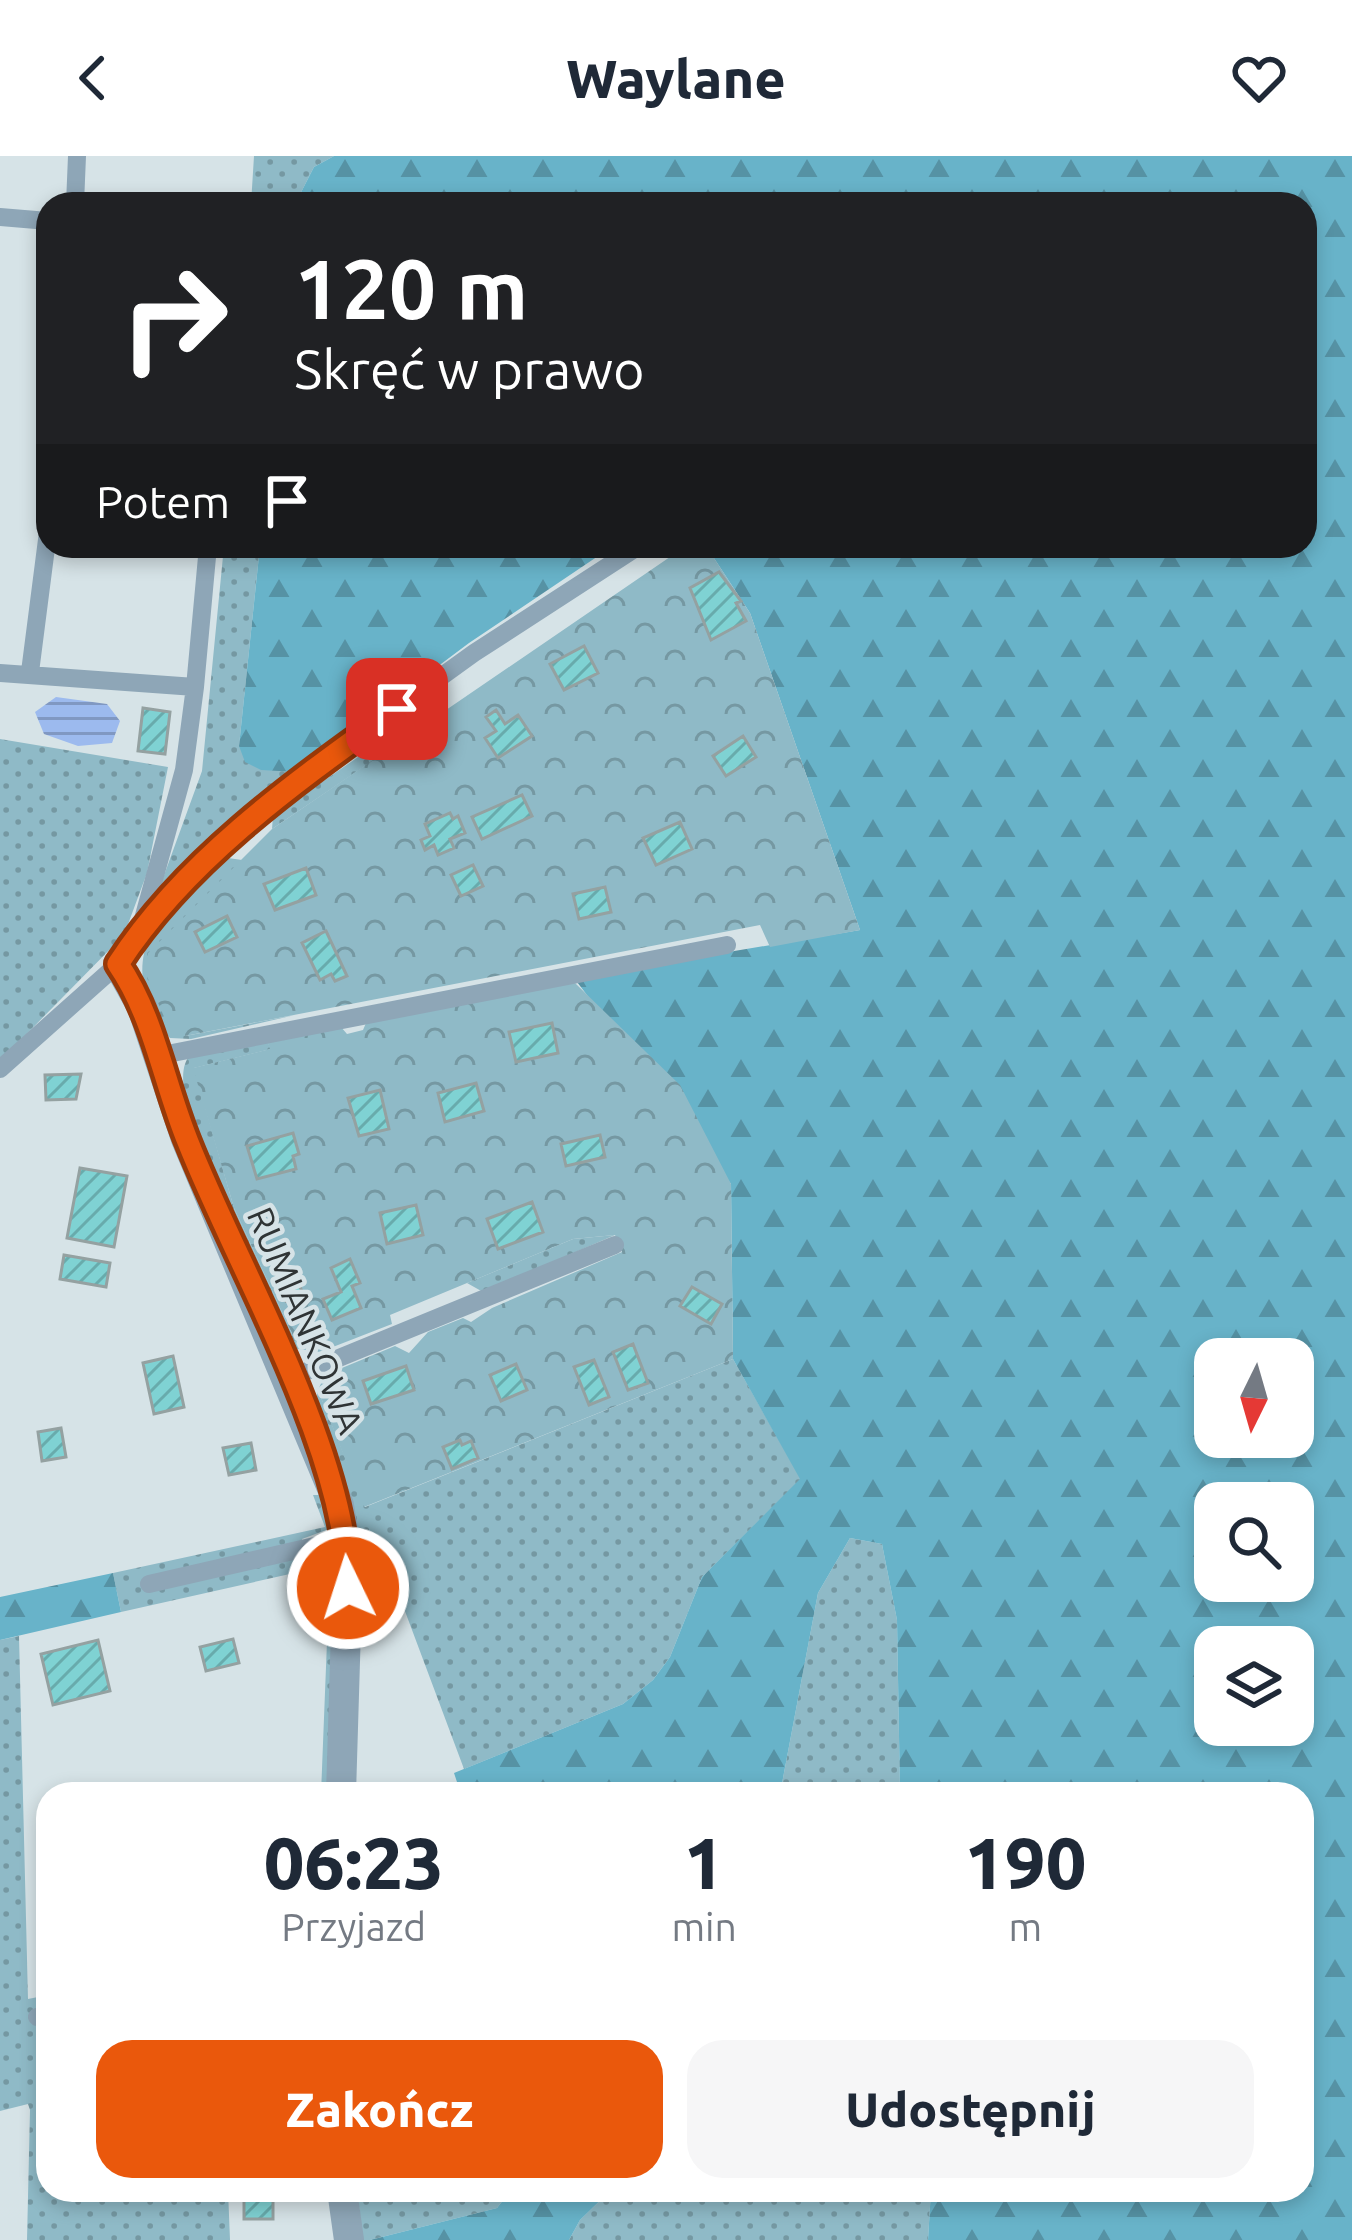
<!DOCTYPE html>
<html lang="pl">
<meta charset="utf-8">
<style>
body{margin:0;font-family:Ubuntu,sans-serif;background:#f6f6f7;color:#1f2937;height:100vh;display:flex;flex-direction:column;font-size:45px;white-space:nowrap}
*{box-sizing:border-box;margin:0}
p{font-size:39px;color:#747a83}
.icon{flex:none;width:66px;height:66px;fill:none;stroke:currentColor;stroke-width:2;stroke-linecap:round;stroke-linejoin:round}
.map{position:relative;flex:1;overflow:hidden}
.sheet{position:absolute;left:36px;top:1626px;width:1278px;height:420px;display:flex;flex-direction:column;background:#fff;border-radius:36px;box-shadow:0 6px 18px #0003}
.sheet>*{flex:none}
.hud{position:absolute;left:36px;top:36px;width:1281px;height:366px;border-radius:36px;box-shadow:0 6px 18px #0003;background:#202124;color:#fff;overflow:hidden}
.needle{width:78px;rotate:185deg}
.tools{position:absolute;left:1194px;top:1182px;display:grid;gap:24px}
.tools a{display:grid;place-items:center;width:120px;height:120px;border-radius:24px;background:#fff;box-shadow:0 6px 18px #0003;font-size:60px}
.pin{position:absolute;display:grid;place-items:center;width:102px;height:102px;color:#fff;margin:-51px;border-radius:24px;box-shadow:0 6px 18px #0006}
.me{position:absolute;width:132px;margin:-66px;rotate:356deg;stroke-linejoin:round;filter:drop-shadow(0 0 9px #0008)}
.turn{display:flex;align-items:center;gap:42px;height:252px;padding:0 60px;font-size:54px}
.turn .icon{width:156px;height:156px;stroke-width:2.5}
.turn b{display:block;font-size:84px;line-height:102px}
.then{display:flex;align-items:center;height:114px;padding:0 60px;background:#0003;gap:24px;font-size:45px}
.eta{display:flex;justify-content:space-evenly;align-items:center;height:204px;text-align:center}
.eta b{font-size:72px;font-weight:800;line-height:84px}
.primary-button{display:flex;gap:24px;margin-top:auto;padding:24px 60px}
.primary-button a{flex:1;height:138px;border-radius:36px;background:#ea580c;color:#fff;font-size:48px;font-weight:800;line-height:138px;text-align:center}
.primary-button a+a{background:#f6f6f7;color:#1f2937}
header{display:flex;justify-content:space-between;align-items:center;height:156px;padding:0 60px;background:#fff;font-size:54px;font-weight:800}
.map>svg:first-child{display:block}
.grass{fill:url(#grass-dots)}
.forest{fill:url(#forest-firs);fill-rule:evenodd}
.park{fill:url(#park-crowns)}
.water{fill:url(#water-rules)}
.building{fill:url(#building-hatch);stroke:#94a1a1;stroke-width:3}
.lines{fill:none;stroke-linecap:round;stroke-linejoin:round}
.lane{stroke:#8ea6b7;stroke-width:18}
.street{stroke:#8ea6b7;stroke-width:30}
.route-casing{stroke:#983908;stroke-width:30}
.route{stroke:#ea580c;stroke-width:21}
.labels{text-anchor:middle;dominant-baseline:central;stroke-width:9;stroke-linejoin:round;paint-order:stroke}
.street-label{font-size:36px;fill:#2f3435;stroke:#d6e3e7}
</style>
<header><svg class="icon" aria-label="back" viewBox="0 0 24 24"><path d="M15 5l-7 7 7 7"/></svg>Waylane<svg class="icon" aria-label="heart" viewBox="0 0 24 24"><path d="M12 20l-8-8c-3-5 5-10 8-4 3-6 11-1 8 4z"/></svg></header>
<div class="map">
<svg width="1352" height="2084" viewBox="0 0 1352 2084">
<defs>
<pattern id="grass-dots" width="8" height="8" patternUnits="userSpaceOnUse" patternTransform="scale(3)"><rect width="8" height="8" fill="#8fbac7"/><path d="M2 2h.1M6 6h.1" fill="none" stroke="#7598a2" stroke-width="1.8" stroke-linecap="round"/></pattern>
<pattern id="forest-firs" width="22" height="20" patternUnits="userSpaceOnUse" patternTransform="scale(3)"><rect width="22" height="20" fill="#68b3c9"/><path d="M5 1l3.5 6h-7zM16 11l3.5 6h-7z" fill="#5692a4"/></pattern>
<pattern id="park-crowns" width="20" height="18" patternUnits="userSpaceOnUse" patternTransform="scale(3)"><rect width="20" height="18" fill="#8fbac7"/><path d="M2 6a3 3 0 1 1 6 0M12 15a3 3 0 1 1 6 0" fill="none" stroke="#7598a2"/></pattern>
<pattern id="water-rules" width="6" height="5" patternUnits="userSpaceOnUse" patternTransform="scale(3)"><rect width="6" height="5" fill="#9cbaee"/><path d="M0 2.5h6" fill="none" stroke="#8098c2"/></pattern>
<pattern id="building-hatch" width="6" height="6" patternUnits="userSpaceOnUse" patternTransform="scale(3)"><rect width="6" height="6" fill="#7fd2d3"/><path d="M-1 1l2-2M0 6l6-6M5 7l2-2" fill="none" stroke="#68abac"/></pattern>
</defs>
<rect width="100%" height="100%" fill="#d6e3e7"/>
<!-- grass -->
<path class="grass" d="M 254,0 L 334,0 L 314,11 L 295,48 L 251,48 Z
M 224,390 L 260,390 L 239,590 L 297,616 L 166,735 L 159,733 L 202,615 Z
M 433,549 L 440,559 L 272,673 L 273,660 Z
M 0,583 L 168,611 L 147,717 L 124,779 L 0,905 Z
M 228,702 L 242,704 L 149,797 L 185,880 L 295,859 L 191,883 L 170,882 C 144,857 134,812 150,780 Z
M 267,885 L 271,893 L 194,912 L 234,1052 L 299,1193 L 291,1194 C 268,1148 159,942 188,902 Z
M 615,1079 L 483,1136 L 467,1127 L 573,1083 Z
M 733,1203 L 801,1323 L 702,1421 L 670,1501 L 653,1524 L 623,1548 L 464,1613 L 378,1383 L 362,1405 L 347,1336 L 316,1246 L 318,1234 L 365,1351 Z
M 313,1339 L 324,1339 L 329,1373 L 302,1383 L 306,1403 L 337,1401 L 330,1638 L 321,1638 L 330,1409 L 121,1456 L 113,1417 L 325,1371 Z
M 850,1382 L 882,1388 L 897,1464 L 900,1638 L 780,1638 L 818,1437 Z
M 19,1480 L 28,1843 L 48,1839 L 48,2034 L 228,2034 L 230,2084 L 27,2084 L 30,1954 L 28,1948 L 0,1955 L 0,1484 Z
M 357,2034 L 511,2034 L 497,2052 L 370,2084 L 363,2084 Z
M 611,2034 L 931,2034 L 928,2084 L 569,2084 L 580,2064 Z"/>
<!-- forest -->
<path class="forest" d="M 334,0 L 1352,0 L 1352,2084 L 928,2084 L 931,2034 L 1302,2034 L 1302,1638 L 900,1638 L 897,1464 L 882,1388 L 850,1382 L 818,1437 L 780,1638 L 461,1638 L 454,1617 L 623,1548 L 653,1524 L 670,1501 L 702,1421 L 800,1323 L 733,1203 L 731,1028 L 574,822 L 860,774 L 750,457 L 706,390 L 1305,390 L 1305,48 L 295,48 L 314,11 ZM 1215,1203 L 1293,1203 L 1293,1281 L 1215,1281 ZM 1215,1347 L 1293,1347 L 1293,1425 L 1215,1425 ZM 1215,1491 L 1293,1491 L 1293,1569 L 1215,1569 Z
M 260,390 L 613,390 L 469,487 L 297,616 L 261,614 L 245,606 L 239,590 Z
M 113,1417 L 121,1456 L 0,1484 L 0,1441 Z
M 511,2034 L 611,2034 L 580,2064 L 569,2084 L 370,2084 L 497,2052 Z"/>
<!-- park -->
<path class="park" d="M 686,390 L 706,390 L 750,457 L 860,774 L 770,791 L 760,769 L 185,880 L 170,875 L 146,818 L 148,797 L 272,673 Z
M 575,827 L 680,929 L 731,1028 L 733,1203 L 364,1351 L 318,1234 L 325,1219 L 395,1190 L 409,1197 L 428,1176 L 463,1162 L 471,1166 L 492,1152 L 622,1096 L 615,1079 L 573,1083 L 390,1159 L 392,1168 L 320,1196 L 299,1193 L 234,1052 L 193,912 L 270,893 L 267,885 L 341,871 L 347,878 L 363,874 L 366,867 Z"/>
<!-- water -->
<path class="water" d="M 56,541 L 107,548 L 120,565 L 112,587 L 78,590 L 44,578 L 35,556 Z"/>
<!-- building -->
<path class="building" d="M 719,416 L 741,445 L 736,447 L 746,465 L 711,484 L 690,432 Z
M 584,490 L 598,517 L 564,534 L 550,508 Z
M 143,552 L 170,556 L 165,598 L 138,595 Z
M 496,554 L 505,568 L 518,559 L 532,580 L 498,602 L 485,582 L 496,575 L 486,561 Z
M 743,580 L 756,601 L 726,620 L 713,600 Z
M 522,639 L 532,660 L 482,683 L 472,661 Z
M 450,657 L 453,663 L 458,660 L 465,677 L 450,683 L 454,692 L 438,699 L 434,689 L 425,694 L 421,684 L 430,680 L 425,668 Z
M 680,666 L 692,693 L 656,709 L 643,682 Z
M 473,709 L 483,730 L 461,740 L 451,719 Z
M 306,712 L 316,739 L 275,754 L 264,728 Z
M 605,731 L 611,756 L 579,763 L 573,738 Z
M 227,760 L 237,781 L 205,796 L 195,776 Z
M 326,775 L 347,820 L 335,825 L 331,818 L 320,824 L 302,787 Z
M 552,867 L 558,897 L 516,906 L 509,876 Z
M 81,918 L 76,943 L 46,944 L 45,919 Z
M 476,927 L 484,955 L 445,966 L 438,937 Z
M 380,934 L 389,973 L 359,980 L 348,942 Z
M 293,977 L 299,998 L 293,1000 L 296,1013 L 257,1023 L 247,990 Z
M 600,979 L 605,1001 L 566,1010 L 561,988 Z
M 80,1012 L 127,1020 L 114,1091 L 67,1082 Z
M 532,1046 L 543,1076 L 498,1093 L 487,1063 Z
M 416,1049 L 423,1079 L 387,1088 L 380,1057 Z
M 64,1099 L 110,1107 L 106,1131 L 60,1123 Z
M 350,1103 L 360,1127 L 352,1130 L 361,1152 L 332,1164 L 323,1143 L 341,1136 L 331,1112 Z
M 293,1114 L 303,1138 L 286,1145 L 276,1122 Z
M 692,1131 L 722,1148 L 711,1168 L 680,1150 Z
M 633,1188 L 648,1227 L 628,1234 L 613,1196 Z
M 173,1200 L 184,1251 L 154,1258 L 143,1207 Z
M 594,1204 L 609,1241 L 589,1249 L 574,1211 Z
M 516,1208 L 527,1234 L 501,1245 L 490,1219 Z
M 406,1210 L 414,1234 L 371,1248 L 363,1225 Z
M 61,1272 L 66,1301 L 42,1305 L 38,1276 Z
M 460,1284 L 462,1289 L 471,1285 L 478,1302 L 452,1313 L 443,1291 Z
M 251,1287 L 256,1314 L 229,1319 L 223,1292 Z
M 233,1483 L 239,1507 L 206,1515 L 200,1491 Z
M 98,1484 L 110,1535 L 53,1549 L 41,1498 Z
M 244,2034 L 273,2034 L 273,2063 L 244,2063 Z"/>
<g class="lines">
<!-- lane -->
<path class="lane" d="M 75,48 L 77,0
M 0,61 L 48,65
M 30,516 L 48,376
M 0,517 L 195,531 L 184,614 L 142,767
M 195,531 L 208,390
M 157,900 L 727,789
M 0,913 L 118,808 L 141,773 L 280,637 L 474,497 L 639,390
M 290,1222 L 615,1089
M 149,1428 L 345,1383
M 37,1861 L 48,1858"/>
<!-- street -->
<path class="street" d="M 118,808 L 142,851 L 186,983 L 339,1349 L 348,1406 L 341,1638
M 342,2034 L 349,2084"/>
</g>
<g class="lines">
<!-- route casing -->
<g class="route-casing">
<path id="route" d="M 348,1432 C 348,1297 239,1115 188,986 C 164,928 154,860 118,808 C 186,703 297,625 397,553"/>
</g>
<!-- route -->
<use href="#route" class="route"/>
</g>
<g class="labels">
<!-- street labels -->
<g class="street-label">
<text transform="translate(306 1164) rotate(67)">RUMIANKOWA</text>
</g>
</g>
</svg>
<div class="tools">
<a><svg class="needle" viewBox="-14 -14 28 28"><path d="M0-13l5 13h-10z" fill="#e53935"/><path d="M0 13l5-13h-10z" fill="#747a83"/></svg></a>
<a><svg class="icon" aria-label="search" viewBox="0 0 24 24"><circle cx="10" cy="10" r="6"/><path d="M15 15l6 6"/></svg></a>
<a><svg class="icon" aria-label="layers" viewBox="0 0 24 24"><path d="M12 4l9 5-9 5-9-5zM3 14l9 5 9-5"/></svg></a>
</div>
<div class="pin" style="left:397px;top:553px;background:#d93025"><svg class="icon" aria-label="arrive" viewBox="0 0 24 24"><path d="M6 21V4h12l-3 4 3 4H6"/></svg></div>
<svg class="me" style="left:348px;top:1432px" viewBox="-20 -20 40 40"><circle r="17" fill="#ea580c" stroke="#fff" stroke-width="3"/><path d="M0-11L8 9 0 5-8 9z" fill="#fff"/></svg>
<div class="hud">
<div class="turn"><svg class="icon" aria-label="right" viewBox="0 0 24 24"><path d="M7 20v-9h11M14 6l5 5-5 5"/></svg><div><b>120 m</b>Skręć w prawo</div></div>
<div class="then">Potem<svg class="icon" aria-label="arrive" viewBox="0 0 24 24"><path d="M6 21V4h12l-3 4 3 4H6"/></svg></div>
</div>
<section class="sheet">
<div class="eta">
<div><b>06:23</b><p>Przyjazd</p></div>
<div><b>1</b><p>min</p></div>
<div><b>190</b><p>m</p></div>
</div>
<div class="primary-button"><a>Zakończ</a><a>Udostępnij</a></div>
</section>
</div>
